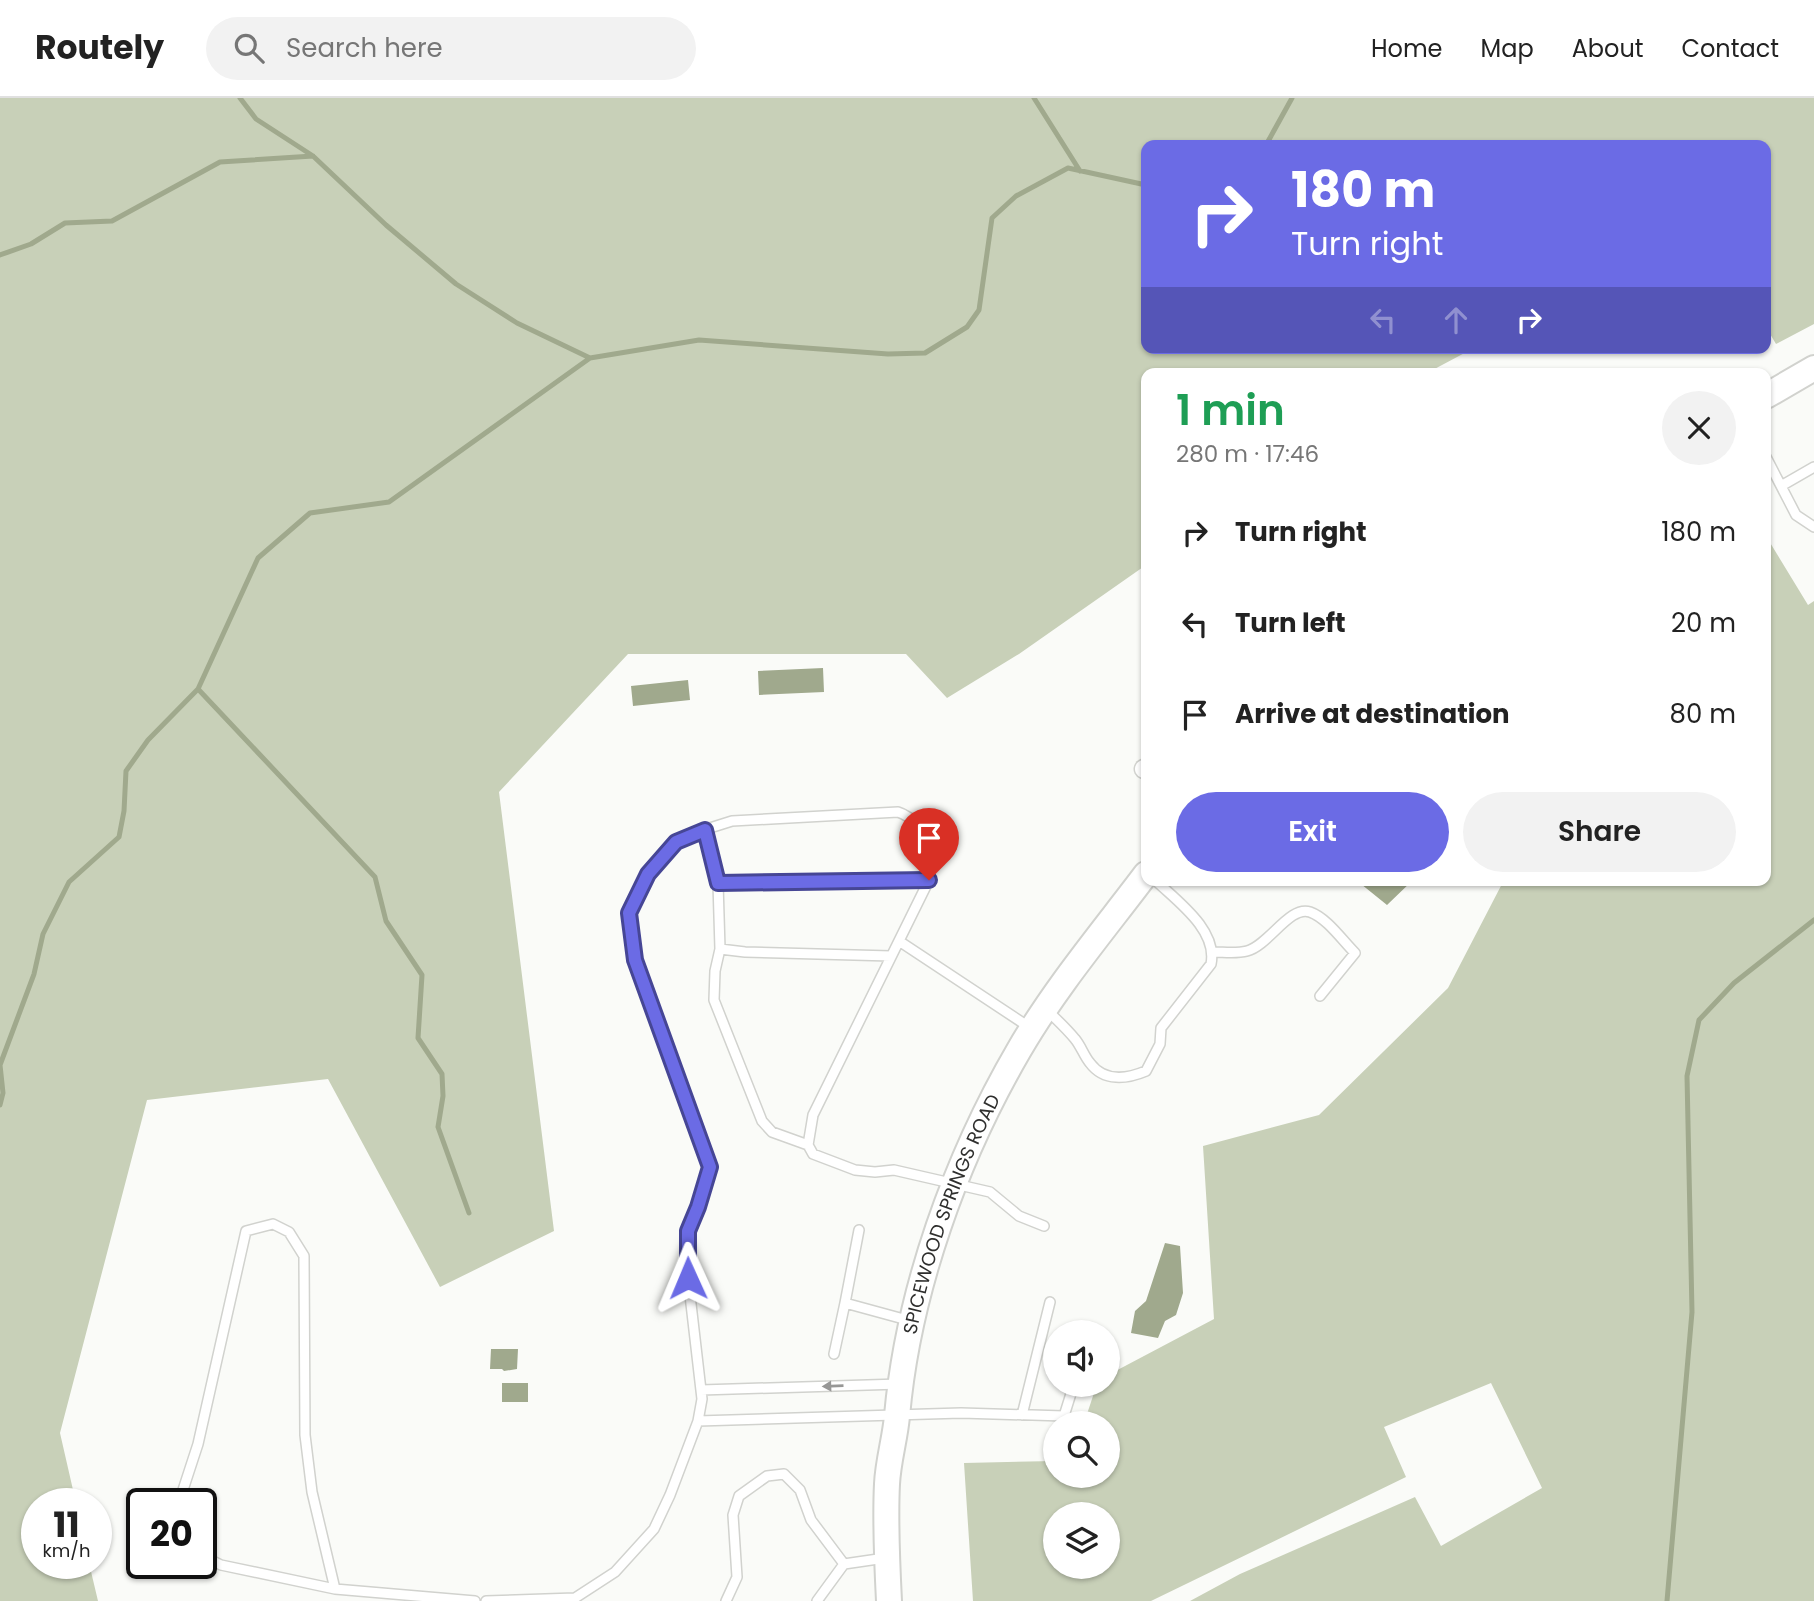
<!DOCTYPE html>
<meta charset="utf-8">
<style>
body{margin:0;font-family:Poppins,sans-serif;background:#f2f2f2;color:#222;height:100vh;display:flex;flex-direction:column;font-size:26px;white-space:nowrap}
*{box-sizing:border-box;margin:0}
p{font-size:23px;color:#767676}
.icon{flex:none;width:38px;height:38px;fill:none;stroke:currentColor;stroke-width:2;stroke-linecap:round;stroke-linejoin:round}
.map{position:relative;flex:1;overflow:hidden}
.panel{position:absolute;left:1141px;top:270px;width:630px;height:518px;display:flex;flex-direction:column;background:#fff;border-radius:14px;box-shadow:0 2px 5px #0004}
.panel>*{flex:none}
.top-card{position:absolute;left:1141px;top:42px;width:630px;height:214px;border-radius:14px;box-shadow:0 2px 5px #0004;background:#6b6be5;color:#fff;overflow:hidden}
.buttons{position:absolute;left:1043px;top:1222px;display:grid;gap:14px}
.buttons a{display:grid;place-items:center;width:77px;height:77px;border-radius:50%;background:#fff;box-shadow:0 2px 5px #0004;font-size:35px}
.speed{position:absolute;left:21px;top:1390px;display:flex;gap:14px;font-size:35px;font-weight:700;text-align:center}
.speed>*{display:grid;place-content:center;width:91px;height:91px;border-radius:50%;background:#fff;box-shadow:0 2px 5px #0004;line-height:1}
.speed small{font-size:18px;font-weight:400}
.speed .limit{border:4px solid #111;border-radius:10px;background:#fff;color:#111}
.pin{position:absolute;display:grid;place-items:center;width:60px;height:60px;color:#fff;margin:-72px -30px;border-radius:50% 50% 50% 0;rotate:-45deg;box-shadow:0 0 7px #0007}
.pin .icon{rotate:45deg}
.me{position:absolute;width:77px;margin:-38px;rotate:359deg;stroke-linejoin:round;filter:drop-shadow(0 0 5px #0008)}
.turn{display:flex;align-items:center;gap:24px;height:147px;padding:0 35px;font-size:32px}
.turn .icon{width:91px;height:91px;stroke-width:2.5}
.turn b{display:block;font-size:49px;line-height:60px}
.lanes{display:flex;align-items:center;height:66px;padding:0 35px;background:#0003;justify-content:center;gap:35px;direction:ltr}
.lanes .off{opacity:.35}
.round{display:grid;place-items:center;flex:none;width:74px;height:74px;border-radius:37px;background:#f2f2f2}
.overview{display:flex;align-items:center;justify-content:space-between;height:119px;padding:0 35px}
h1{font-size:42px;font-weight:600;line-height:52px;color:#1e9e55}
.button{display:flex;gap:14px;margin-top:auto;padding:14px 35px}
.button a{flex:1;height:80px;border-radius:42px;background:#6b6be5;color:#fff;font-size:28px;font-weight:600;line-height:80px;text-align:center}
.button a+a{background:#f2f2f2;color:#222}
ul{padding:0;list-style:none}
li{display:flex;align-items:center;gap:21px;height:91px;padding:0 35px}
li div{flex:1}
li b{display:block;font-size:26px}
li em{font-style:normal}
header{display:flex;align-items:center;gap:42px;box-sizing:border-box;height:98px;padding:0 35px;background:#fff;border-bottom:2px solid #e0e0e0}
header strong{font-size:33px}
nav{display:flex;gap:38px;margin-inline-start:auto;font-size:24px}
.search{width:490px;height:63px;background:#f2f2f2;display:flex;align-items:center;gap:18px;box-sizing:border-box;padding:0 24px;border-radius:38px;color:#767676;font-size:26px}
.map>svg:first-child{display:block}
.green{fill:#c8d0b8;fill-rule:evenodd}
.water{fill:#a0a98d}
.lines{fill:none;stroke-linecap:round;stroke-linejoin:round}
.stream{stroke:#a0a98d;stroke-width:5}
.lane-casing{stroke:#d1d2ce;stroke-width:12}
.street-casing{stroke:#d1d2ce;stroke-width:21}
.secondary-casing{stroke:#d1d2ce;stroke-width:28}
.lane{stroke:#fff;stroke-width:9}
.street{stroke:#fff;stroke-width:18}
.secondary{stroke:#fff;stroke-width:24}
.oneway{fill:#979796}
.route-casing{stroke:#464695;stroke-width:18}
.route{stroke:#6b6be5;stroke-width:12}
.labels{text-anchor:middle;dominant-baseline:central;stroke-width:5;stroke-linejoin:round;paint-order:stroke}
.street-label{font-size:19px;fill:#2f2f2e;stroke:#fafbf8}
</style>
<header>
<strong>Routely</strong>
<div class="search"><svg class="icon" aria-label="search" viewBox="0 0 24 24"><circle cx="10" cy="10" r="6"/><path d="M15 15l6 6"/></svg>Search here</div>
<nav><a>Home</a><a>Map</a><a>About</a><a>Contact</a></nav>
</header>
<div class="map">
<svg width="1814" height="1503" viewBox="0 0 1814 1503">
<rect width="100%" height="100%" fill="#fafbf8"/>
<!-- green -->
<path class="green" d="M 0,0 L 1814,0 L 1814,226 L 1776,246 L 1766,229 L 1766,47 L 1146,47 L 1146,250 L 1474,250 L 1427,275 L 1146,275 L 1146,467 L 1019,556 L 947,600 L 906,556 L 628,556 L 499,694 L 554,1133 L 440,1189 L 328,981 L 147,1002 L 60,1335 L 76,1405 L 37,1405 L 37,1465 L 89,1465 L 98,1503 L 0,1503 Z
M 1766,438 L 1808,507 L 1814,503 L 1814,1503 L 1190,1503 L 1240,1476 L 1415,1399 L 1441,1448 L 1542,1390 L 1491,1285 L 1384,1329 L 1406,1379 L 1151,1503 L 973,1503 L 964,1365 L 1055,1363 L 1055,1377 L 1108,1377 L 1108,1325 L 1084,1325 L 1097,1286 L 1108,1286 L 1108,1277 L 1214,1221 L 1203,1048 L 1319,1017 L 1448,890 L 1504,782 L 1766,782 ZM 1055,1416 L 1108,1416 L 1108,1468 L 1055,1468 Z"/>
<!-- water -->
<path class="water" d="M 823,570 L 824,594 L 759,597 L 758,573 Z
M 688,582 L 690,602 L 633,608 L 631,588 Z
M 1356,782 L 1413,782 L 1387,807 Z
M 1165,1145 L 1180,1148 L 1183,1195 L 1176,1217 L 1165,1223 L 1158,1240 L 1131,1235 L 1135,1213 L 1146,1203 Z
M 491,1251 L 518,1251 L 517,1271 L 504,1273 L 502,1271 L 490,1271 Z
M 502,1285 L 528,1285 L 528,1304 L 502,1304 Z"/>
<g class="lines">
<!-- stream -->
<path class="stream" d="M 240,0 L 256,21 L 313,58 L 386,127 L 456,186 L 517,225 L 590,260
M 1034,0 L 1080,73
M 1266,47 L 1292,0
M 0,157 L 31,146 L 65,125 L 112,123 L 220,64 L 313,58
M 198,591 L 375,779 L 386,823 L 422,877 L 418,940 L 442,976 L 443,998 L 438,1029 L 469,1115
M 0,1007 L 3,995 L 0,967 L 34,876 L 43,836 L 69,784 L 119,739 L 124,713 L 126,673 L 148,642 L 198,591 L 258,460 L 310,415 L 389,404 L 590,260 L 699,242 L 888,256 L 925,255 L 967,229 L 979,212 L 992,120 L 1016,98 L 1068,70 L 1146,87
M 1667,1503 L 1692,1214 L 1687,978 L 1699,922 L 1734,885 L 1814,822"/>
<!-- lane casing -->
<g class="lane-casing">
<path id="lane" d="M 1766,359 L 1796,417 L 1814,429
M 1781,388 L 1814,369
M 705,731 L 718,785 L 720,851 L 745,854 L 891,858
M 718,785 L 929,782
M 899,843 L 1029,929
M 720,851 L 715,873 L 714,902 L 762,1023 L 772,1034 L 808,1047
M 1213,854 C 1224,854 1236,856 1247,853 C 1269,847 1290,807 1310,814 C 1327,820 1342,842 1355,855 L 1320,898
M 1048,913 C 1057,922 1067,931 1075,941 C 1081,948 1084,958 1090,965 C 1104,984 1127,981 1146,973 L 1160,946 L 1161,930 L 1211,866 C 1218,832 1177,803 1155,782
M 845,1205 L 859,1132
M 834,1256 L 845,1205 L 911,1223
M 701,1292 L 900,1286
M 1022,1317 L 1050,1204
M 698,1323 L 961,1315 L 1064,1318 L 1074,1286
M 182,1405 L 181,1398 L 198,1346 L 246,1133 L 273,1126 L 289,1134 L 304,1158 L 305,1337 L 312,1394 L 335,1491
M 201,1457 L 221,1467 L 335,1491 L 475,1503
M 486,1503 L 575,1500 L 615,1474 L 654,1431 L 670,1397 L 698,1323 L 702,1301 L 688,1180 L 688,1133 L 698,1109 L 710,1069 L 635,862 L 629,815 L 648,776 L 676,744 L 694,735 L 732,723 L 898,714 C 911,718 925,733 928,747 C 931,757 929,771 929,782 L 813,1017 L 808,1047 L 813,1056 L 855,1072 L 875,1074 L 894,1072 L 990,1094 L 1019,1118 L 1044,1128
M 726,1503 L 737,1479 L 733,1417 L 739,1398 L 767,1378 L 784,1376 L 800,1392 L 811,1422 L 844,1466
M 817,1503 L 844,1466 L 885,1460"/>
</g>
<!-- street casing -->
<g class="street-casing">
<path id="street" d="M 1144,671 L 1146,670"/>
</g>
<!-- secondary casing -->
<g class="secondary-casing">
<g id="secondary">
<path d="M 1766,298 L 1814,270"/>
<path id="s1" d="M 889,1503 C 887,1464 885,1425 887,1386 C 888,1363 895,1341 897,1318 C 908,1193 956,1060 1019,952 C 1055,890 1103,833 1146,776"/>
</g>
</g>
<!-- lane -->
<use href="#lane" class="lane"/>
<!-- street -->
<use href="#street" class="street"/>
<!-- secondary -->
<use href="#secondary" class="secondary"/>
</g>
<!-- one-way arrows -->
<defs><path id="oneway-solid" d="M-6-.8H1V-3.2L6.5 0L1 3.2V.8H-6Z" transform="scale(1.75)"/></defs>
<use class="oneway" href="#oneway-solid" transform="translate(833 1288) rotate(178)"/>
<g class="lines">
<!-- route casing -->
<g class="route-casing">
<path id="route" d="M 688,1180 L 688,1133 L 698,1109 L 710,1069 L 635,862 L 629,815 L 648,776 L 676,744 L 705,732 L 718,785 L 929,782"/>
</g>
<!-- route -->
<use href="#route" class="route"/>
</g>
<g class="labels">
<!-- street labels -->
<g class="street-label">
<text stroke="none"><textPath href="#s1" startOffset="396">SPICEWOOD SPRINGS ROAD</textPath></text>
</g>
</g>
</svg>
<div class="buttons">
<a><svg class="icon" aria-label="sound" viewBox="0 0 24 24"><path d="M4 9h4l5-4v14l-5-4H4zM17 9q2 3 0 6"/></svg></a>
<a><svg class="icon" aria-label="search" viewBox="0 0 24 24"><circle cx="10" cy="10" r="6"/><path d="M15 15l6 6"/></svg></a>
<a><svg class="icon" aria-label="layers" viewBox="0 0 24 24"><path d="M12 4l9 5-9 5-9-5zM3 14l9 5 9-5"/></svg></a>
</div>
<div class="speed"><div>11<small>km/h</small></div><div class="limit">20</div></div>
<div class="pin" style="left:929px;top:782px;background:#d93025"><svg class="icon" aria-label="arrive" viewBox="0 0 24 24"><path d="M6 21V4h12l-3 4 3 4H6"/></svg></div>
<svg class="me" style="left:688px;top:1180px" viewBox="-20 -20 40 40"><path d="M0-17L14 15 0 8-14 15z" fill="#6b6be5" stroke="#fff" stroke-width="4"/></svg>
<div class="top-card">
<div class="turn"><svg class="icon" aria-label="right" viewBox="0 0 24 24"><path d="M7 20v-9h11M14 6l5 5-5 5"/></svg><div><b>180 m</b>Turn right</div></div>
<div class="lanes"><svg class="icon off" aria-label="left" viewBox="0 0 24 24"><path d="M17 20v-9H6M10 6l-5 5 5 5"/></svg><svg class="icon off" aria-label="ahead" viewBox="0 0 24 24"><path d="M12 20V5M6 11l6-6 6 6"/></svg><svg class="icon" aria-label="right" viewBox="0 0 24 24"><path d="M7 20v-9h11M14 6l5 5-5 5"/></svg></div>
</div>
<section class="panel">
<div class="overview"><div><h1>1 min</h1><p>280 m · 17:46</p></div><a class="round"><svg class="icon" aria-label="close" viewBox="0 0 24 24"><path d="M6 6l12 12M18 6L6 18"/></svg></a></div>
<ul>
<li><svg class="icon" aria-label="right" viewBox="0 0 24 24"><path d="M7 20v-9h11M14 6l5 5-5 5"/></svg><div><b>Turn right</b></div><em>180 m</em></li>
<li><svg class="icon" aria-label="left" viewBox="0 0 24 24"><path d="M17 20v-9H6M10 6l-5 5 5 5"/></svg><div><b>Turn left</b></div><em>20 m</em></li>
<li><svg class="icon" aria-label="arrive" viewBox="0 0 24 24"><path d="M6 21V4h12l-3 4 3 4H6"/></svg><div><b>Arrive at destination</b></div><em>80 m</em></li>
</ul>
<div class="button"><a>Exit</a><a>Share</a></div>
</section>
</div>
